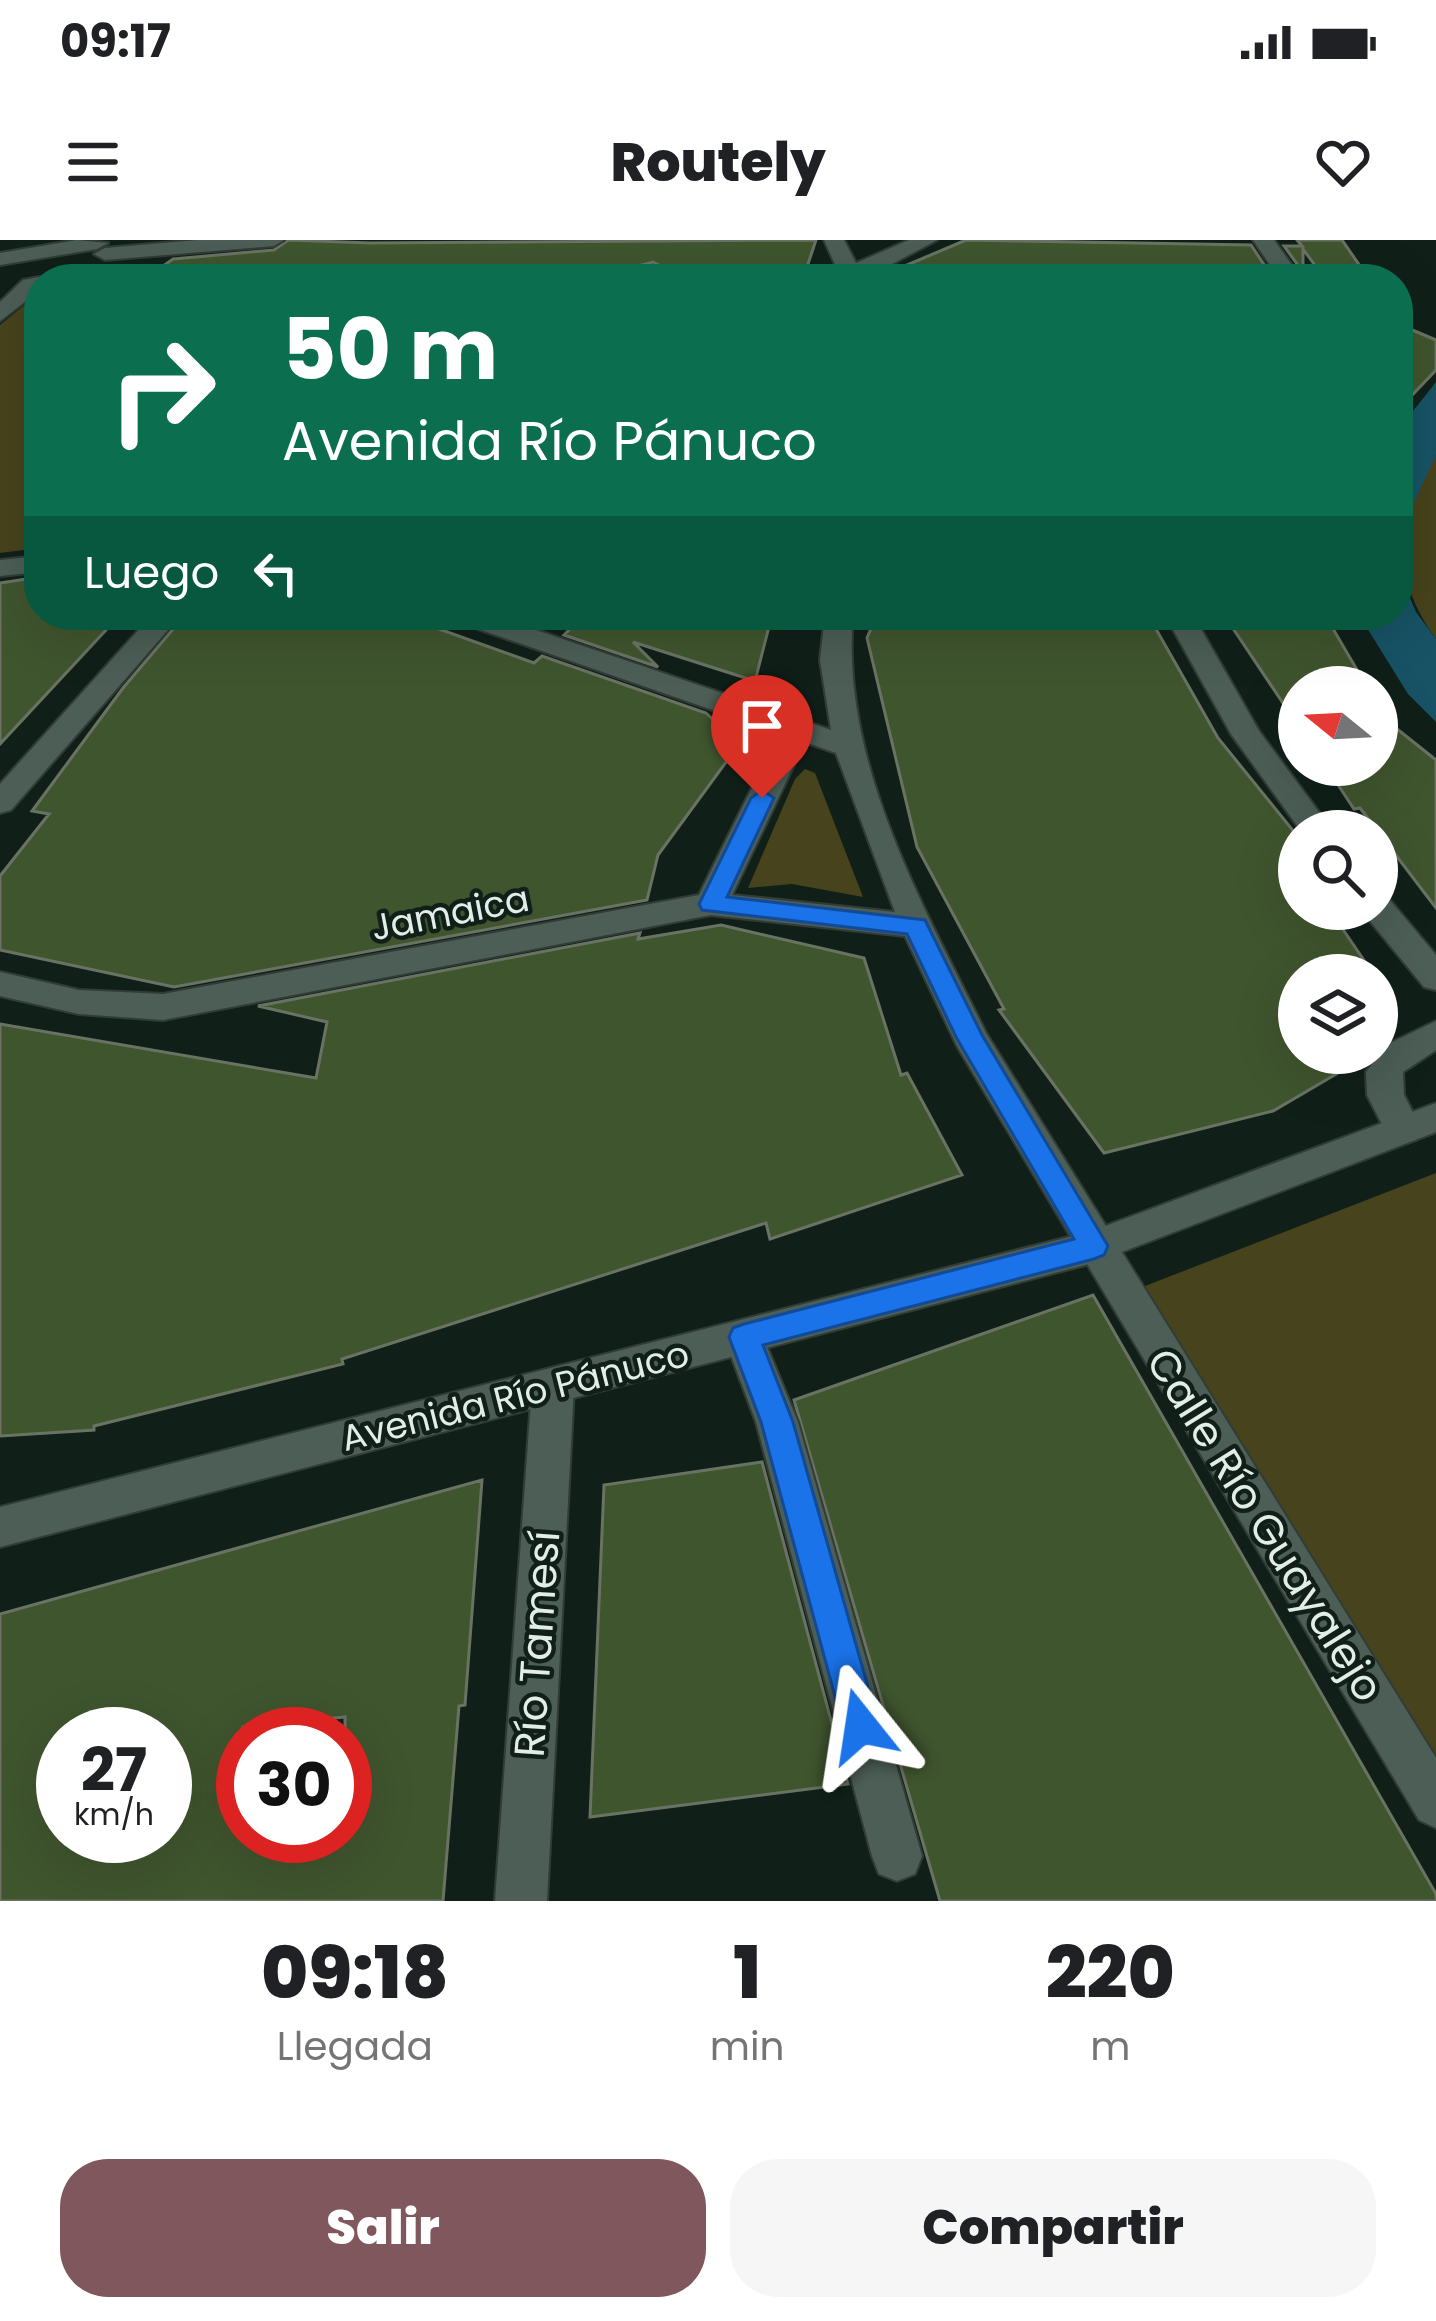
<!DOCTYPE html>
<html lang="es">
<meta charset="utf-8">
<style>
body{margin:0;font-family:Poppins,sans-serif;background:#f6f6f6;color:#202124;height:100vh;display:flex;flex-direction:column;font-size:45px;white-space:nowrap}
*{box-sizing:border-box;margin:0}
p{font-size:39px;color:#757577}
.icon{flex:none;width:66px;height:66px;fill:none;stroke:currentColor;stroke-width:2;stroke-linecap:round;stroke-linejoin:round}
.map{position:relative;height:1661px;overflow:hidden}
.details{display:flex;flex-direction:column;background:#fff;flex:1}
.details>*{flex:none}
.guide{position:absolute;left:24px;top:24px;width:1389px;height:366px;border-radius:48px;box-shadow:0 12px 48px #0002;background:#0b6e4f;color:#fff;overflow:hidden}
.needle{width:78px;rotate:288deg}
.buttons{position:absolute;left:1278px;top:426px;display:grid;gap:24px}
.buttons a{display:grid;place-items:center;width:120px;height:120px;border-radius:50%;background:#fff;box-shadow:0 12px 48px #0002;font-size:60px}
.speed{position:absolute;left:36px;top:1467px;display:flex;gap:24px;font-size:60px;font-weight:700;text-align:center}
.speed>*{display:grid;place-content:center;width:156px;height:156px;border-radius:50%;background:#fff;box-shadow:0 12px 48px #0002;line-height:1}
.speed small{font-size:30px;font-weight:400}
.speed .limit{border:18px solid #d22;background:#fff;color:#111}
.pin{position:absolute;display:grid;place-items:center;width:102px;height:102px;color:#fff;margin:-123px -51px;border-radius:50% 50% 50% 0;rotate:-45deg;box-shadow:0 0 12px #0007}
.pin .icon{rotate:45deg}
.me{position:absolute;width:132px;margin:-66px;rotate:345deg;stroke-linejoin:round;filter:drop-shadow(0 0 9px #0008)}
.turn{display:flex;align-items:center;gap:42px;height:252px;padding:0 60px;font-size:54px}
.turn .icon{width:156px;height:156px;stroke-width:2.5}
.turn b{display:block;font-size:84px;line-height:102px}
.then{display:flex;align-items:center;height:114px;padding:0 60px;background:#0003;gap:24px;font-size:45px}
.eta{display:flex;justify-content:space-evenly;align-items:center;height:204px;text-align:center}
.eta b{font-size:72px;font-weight:800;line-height:84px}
.button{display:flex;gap:24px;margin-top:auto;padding:24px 60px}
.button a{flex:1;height:138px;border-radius:48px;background:#7f575d;color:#fff;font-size:48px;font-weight:800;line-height:138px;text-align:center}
.button a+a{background:#f6f6f6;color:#202124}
.status{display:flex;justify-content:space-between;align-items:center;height:84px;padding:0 60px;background:#fff;direction:ltr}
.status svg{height:33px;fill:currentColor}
header{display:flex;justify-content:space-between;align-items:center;height:156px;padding:0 60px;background:#fff;font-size:54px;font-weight:800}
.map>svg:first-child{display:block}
.green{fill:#47431c}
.water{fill:#175365}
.building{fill:#3f552e;stroke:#6a7363;stroke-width:3;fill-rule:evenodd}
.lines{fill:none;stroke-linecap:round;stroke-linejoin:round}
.minor-casing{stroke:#323c37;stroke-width:4}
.tertiary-casing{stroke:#323c37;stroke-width:4}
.minor{fill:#4c5e55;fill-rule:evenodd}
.tertiary{fill:#4c5e55;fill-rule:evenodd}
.route{fill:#1a73e8;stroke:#114b97;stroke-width:3}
.labels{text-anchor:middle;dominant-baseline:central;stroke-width:9;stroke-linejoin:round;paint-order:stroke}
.street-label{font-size:36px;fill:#e2ede7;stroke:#102019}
.near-street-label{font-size:42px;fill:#e2ede7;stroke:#102019}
</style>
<div class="status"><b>09:17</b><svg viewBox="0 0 49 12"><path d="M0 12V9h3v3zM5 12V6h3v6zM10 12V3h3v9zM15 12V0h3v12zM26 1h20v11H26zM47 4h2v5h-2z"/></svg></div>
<header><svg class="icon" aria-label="menu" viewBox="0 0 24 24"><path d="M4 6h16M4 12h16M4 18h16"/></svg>Routely<svg class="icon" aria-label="heart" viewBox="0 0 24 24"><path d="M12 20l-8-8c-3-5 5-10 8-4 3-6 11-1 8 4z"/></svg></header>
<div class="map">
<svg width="1436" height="1661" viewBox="0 0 1436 1661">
<rect width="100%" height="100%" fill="#102019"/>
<!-- green -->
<path class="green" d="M 39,53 L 39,308 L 0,313 L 0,85 Z
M 1436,215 L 1436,399 C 1391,338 1394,280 1436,215 Z
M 805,529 L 815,533 L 863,657 L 792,644 L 748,648 L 795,539 Z
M 1436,933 L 1436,1571 L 1145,1046 Z"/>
<!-- water -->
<path class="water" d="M 1436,142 L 1436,215 L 1411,269 L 1403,313 L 1404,344 L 1416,372 L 1436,399 L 1436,482 L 1408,454 L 1359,375 L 1398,375 L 1398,190 Z"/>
<!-- building -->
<path class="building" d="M 288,0 L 370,3 L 816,0 L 803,39 L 686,39 L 653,22 L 588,39 L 145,39 L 173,19 L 274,10 Z
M 966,0 L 1251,5 L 1269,32 L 1269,39 L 874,39 Z
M 1297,0 L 1342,0 L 1369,39 L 1325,39 L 1303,9 L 1303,39 L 1300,39 L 1300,28 L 1284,6 L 1302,6 Z
M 1398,84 L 1436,100 L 1436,130 L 1398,170 Z
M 39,337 L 39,375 L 120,375 L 0,504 L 0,343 Z
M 185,375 L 400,375 L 534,423 L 542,416 L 706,473 L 734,499 L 732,514 L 658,615 L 647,660 L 174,747 L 0,710 L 0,636 L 49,574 L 32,571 L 123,448 Z
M 574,375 L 772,375 L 755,441 L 633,402 L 658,427 L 564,395 L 575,384 Z
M 877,375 L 1148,375 L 1218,498 L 1299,598 L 1299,669 L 1329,669 L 1374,735 L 1299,735 L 1299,813 L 1372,813 L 1273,871 L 1104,913 L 999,770 L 1004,769 L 917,607 L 867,398 Z
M 1224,375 L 1325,375 L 1367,447 L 1299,447 L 1299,487 Z
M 1377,473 L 1436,520 L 1436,668 L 1360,568 L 1354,569 L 1325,525 L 1377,525 Z
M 721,685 L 864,718 L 901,835 L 907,833 L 962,935 L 770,999 L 766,983 L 342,1119 L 343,1124 L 94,1186 L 94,1190 L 0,1196 L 0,784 L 316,838 L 327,782 L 258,766 L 640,693 L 638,699 Z
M 1093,1055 L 1436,1654 L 1436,1661 L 940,1661 L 794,1160 Z
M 762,1222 L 848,1544 L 590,1577 L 604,1245 Z
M 482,1240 L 465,1465 L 459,1466 L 443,1661 L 0,1661 L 0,1374 ZM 345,1477 L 345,1596 L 243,1596 L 243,1487 ZM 63,1494 L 165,1494 L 165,1596 L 63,1596 Z"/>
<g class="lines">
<!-- minor casing -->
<g class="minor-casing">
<path id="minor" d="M 77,0 L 108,3 L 97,9 L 0,25 L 0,13 Z
M 198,0 L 284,0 L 274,6 L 105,20 L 94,14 L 105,8 Z
M 824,0 L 844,0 L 856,23 L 909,0 L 937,0 L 864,39 L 827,39 L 838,31 Z
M 1253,0 L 1274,0 L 1296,31 L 1295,39 L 1273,39 L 1274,31 Z
M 115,29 L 123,30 L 123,39 L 71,39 L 82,32 Z
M 39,37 L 45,39 L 39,39 L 39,51 L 0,81 L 0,62 L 23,40 Z
M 39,316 L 39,332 L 0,336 L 0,320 Z
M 152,375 L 181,375 L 11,570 L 0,573 L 0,544 Z
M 451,375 L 492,375 L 831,490 L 820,420 L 825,375 L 853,375 C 840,522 923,665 986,793 L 1436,1518 L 1436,1588 L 1419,1580 L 957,806 L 905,696 L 711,675 L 163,780 L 79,774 L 0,756 L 0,732 L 79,750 L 163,754 L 699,655 L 779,493 L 455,381 ZM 805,502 L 836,513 L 895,672 L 732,655 Z
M 1165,375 L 1193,375 L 1259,491 L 1333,591 L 1301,591 L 1231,494 Z
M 1377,656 L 1389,659 L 1436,715 L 1436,750 L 1424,747 L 1365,675 L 1362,669 L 1377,669 Z
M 1436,781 L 1436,810 L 1403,832 L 1404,855 L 1422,890 L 1416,900 L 1403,904 L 1390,900 L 1367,855 L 1366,832 L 1388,804 Z
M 744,1080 L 758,1085 L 798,1182 L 922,1616 L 915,1634 L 897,1641 L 879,1634 L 872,1616 L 756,1182 L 724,1097 L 730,1085 Z
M 553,1129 L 568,1134 L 574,1147 L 547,1661 L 495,1661 L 532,1147 L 538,1134 Z"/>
</g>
<!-- tertiary casing -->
<g class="tertiary-casing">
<path id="tertiary" d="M 1436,863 L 1436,892 L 1093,1023 L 0,1307 L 0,1267 L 1089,992 Z"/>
</g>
<!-- minor -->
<use href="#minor" class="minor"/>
<!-- tertiary -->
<use href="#tertiary" class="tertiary"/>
</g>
<!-- route -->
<path class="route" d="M 762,550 L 774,558 L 727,657 L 925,680 L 982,795 L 1108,1006 L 1104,1015 L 1094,1019 L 763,1105 L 793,1182 L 879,1486 L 874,1499 L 861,1504 L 848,1499 L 843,1486 L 761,1182 L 729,1097 L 733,1088 L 744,1084 L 1074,999 L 956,797 L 907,694 L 702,670 L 699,664 L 751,558 Z"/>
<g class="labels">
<!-- street labels -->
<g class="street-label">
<text transform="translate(450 673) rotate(-11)">Jamaica</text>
<text transform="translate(515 1156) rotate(-14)">Avenida Río Pánuco</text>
</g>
<!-- near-street labels -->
<g class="near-street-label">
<text transform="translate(1265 1285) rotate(58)">Calle Río Guayalejo</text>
<text transform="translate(537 1404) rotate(-86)">Río Tamesí</text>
</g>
</g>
</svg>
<div class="buttons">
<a><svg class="needle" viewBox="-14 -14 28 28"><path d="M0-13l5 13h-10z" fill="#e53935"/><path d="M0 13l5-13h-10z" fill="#757577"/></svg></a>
<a><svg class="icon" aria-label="search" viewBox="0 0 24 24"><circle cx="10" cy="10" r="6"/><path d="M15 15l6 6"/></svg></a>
<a><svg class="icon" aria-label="layers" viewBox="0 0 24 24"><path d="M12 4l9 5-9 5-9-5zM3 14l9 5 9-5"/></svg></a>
</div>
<div class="speed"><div>27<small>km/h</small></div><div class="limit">30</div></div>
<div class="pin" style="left:762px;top:558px;background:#d93025"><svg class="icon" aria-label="arrive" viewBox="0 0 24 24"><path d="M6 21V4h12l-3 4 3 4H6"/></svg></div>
<svg class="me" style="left:861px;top:1486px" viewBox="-20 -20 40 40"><path d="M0-17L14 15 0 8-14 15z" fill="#1a73e8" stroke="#fff" stroke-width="4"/></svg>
<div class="guide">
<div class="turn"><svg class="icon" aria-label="right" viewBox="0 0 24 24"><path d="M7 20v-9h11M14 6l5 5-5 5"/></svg><div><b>50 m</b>Avenida Río Pánuco</div></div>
<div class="then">Luego<svg class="icon" aria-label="left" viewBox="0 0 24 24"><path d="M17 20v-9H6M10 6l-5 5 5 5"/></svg></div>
</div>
</div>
<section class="details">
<div class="eta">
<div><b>09:18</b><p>Llegada</p></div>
<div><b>1</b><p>min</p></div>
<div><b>220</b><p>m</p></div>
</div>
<div class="button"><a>Salir</a><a>Compartir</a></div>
</section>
